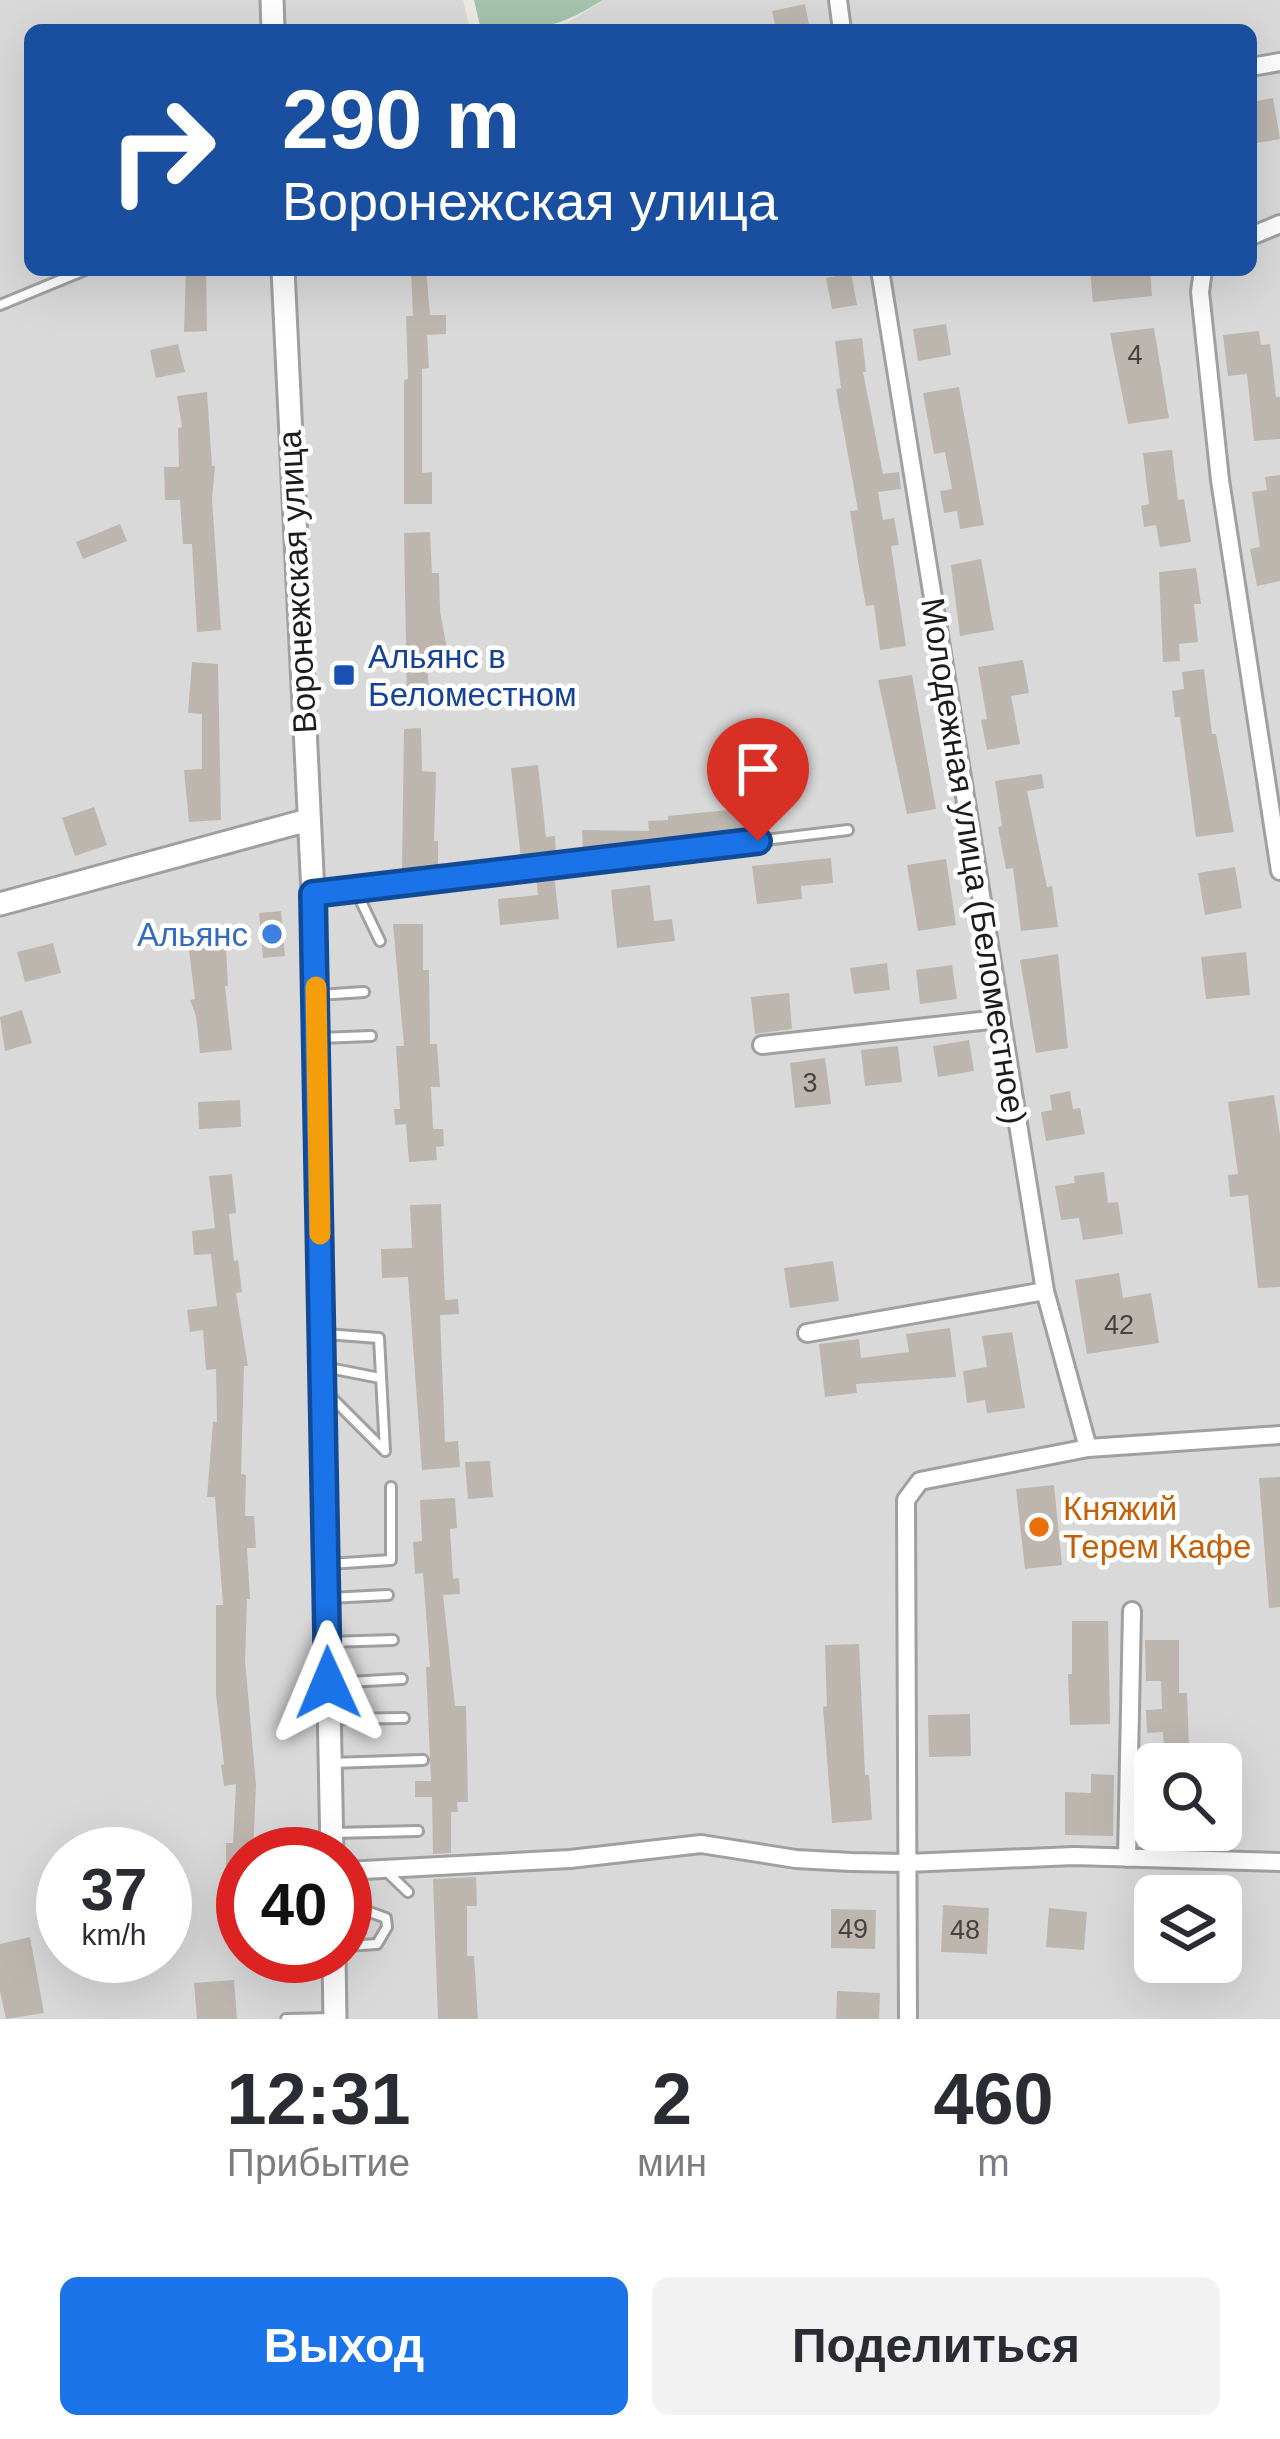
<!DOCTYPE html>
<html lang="ru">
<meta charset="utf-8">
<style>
body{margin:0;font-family:Arial,sans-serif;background:#f2f2f3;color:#2b2b33;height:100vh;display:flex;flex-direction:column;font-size:45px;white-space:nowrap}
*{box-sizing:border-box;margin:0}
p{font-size:39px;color:#7c7c81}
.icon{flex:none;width:66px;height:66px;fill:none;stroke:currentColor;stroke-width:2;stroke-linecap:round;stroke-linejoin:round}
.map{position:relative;height:2019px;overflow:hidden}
.panel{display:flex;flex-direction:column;background:#fff;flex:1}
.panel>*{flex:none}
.banner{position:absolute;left:24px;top:24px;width:1233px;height:252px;border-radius:18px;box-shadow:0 12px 48px #0002;background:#1a4fa0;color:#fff;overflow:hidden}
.controls{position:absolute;left:1134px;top:1743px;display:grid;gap:24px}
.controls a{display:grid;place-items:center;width:108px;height:108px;border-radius:18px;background:#fff;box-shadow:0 12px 48px #0002;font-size:60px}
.speed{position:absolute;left:36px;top:1827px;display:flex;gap:24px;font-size:60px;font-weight:700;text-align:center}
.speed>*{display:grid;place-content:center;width:156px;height:156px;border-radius:50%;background:#fff;box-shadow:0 12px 48px #0002;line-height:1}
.speed small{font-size:30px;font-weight:400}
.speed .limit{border:18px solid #d22;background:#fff;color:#111}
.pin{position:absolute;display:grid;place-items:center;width:102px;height:102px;color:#fff;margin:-123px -51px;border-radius:50% 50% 50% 0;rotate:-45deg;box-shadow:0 0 12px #0007}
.pin .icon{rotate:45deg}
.me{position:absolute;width:132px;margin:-66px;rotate:359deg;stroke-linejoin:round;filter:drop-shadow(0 0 9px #0008)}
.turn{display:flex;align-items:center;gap:42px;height:252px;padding:0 60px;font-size:54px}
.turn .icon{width:156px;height:156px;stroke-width:2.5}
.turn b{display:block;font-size:84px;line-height:102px}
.eta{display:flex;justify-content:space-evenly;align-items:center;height:204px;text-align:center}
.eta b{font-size:72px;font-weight:800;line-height:84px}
.cta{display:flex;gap:24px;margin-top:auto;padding:24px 60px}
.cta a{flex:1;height:138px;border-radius:18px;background:#1a73e8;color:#fff;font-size:48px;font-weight:800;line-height:138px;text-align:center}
.cta a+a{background:#f2f2f3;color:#2b2b33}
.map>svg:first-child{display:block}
.residential{fill:#dad9d9;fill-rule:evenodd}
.cemetery{fill:#a5c3ad}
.building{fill:#bcb6af}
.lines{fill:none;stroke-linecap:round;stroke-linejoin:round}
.service-casing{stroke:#a0a0a0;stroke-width:14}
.minor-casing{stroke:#a0a0a0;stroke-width:22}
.tertiary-casing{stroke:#a0a0a0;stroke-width:27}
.service{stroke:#fff;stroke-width:8}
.minor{stroke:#fff;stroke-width:16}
.tertiary{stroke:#fff;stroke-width:21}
.route-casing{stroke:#114b97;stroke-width:30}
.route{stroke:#1a73e8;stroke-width:21}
.slow{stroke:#f59e0b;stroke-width:21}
.transit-dot{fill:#1a4fb4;stroke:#fff;stroke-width:4.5}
.shop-dot{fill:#3f7fe0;stroke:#fff;stroke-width:4.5}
.food-dot{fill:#e8710a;stroke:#fff;stroke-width:4.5}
.labels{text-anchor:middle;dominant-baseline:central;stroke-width:9;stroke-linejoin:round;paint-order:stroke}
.number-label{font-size:27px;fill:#444241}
.street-label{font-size:33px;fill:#1c1c1c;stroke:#fff}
.transit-label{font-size:33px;fill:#164399;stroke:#fff;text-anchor:start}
.shop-label{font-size:33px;fill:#366cbe;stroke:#fff;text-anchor:end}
.food-label{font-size:33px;fill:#c56008;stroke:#fff;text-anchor:start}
</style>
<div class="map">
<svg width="1280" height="2019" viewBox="0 0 1280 2019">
<rect width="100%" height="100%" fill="#eceae2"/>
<!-- residential -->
<path class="residential" d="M 0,0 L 463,0 L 470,30 L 30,30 L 30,270 L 1251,270 L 1251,30 L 541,30 L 567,23 L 604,0 L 1280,0 L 1280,2019 L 0,2019 ZM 1155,1764 L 1221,1764 L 1221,1830 L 1155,1830 ZM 63,1854 L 165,1854 L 165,1956 L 63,1956 ZM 243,1854 L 345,1854 L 345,1956 L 243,1956 ZM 1155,1896 L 1221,1896 L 1221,1962 L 1155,1962 Z"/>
<!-- cemetery -->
<path class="cemetery" d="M 474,0 L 603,0 C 555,30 536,30 481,30 Z"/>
<!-- building -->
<path class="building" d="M 805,4 L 810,30 L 776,30 L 772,11 Z
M 1273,98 L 1280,139 L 1251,144 L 1251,102 Z
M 186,270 L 206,270 L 207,331 L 184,332 Z
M 411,270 L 426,270 L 430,315 L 446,315 L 446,334 L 427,335 L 429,368 L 422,369 L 422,473 L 432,472 L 432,504 L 404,504 L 404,380 L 408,379 L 406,316 L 413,316 Z
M 1090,270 L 1150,270 L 1152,296 L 1093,302 Z
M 851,273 L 857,305 L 832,309 L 826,278 Z
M 946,324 L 951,355 L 918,361 L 913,329 Z
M 1154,328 L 1169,418 L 1128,424 L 1110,333 Z
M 1259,331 L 1261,345 L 1270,344 L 1276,397 L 1280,397 L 1280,439 L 1254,441 L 1247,374 L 1228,376 L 1223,335 Z
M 862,338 L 866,372 L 863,372 L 883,474 L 899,472 L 901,489 L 878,492 L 883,520 L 894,518 L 899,545 L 891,546 L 906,646 L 880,650 L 874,605 L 866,606 L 860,573 L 850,511 L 858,510 L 836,389 L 841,388 L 835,341 Z
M 178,344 L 185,372 L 156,378 L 150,350 Z
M 959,387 L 984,525 L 960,529 L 957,511 L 944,513 L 940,491 L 952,489 L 945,452 L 934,454 L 923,393 Z
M 207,392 L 212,466 L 215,466 L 212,499 L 221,630 L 197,632 L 192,544 L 183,544 L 180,500 L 165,500 L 164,467 L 179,467 L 178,428 L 182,427 L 177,396 Z
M 1172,450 L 1178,500 L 1184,499 L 1191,542 L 1160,547 L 1156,525 L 1144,527 L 1141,506 L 1149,504 L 1143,453 Z
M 1280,475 L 1280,581 L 1257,586 L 1250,549 L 1260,547 L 1252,492 L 1267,490 L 1265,477 Z
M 120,524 L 127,541 L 83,559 L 76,542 Z
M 430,532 L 432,573 L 439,573 L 440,611 L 449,660 L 427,662 L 429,699 L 407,700 L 404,533 Z
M 981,559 L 994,630 L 960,636 L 951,565 Z
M 1196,568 L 1201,604 L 1194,604 L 1198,642 L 1179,644 L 1180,661 L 1163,662 L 1159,572 Z
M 1023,660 L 1029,693 L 1011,696 L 1020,744 L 987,750 L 981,720 L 987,719 L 978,667 Z
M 192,662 L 218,664 L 221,820 L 189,822 L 184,770 L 202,769 L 202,714 L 188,713 Z
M 1204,669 L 1212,734 L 1216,734 L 1234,832 L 1196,837 L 1180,717 L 1175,717 L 1172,691 L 1184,689 L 1182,672 Z
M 912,675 L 936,809 L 907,814 L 878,680 Z
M 421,728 L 422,771 L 436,772 L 434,841 L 438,841 L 438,871 L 402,871 L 404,729 Z
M 538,765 L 546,837 L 555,836 L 556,856 L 521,859 L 511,768 Z
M 1042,774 L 1044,788 L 1027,791 L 1047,887 L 1052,886 L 1058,927 L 1021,931 L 1013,868 L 1006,869 L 998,827 L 1002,826 L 995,781 Z
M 94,807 L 107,845 L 75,856 L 62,818 Z
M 758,807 L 761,829 L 583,853 L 582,830 L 649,831 L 648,821 L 668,820 L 668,816 Z
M 831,858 L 833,883 L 801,886 L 802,899 L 757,904 L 752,866 Z
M 946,859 L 956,925 L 918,931 L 907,865 Z
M 1235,867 L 1242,908 L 1205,915 L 1198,873 Z
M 554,874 L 559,919 L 500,925 L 498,899 L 538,895 L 536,876 Z
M 650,885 L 654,921 L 672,919 L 675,941 L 617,948 L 611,890 Z
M 281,911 L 285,956 L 263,958 L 259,913 Z
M 393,924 L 423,924 L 423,970 L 429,970 L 430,1044 L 437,1044 L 440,1087 L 431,1087 L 433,1129 L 443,1129 L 444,1146 L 436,1147 L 437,1160 L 409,1162 L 406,1124 L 395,1125 L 394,1109 L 400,1109 L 396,1046 L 404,1046 Z
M 225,930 L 228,986 L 225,986 L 232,1050 L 200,1053 L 196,1016 L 190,1000 L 195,999 L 187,933 Z
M 53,943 L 61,973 L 25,982 L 17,952 Z
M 1246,952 L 1250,995 L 1206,999 L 1201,957 Z
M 1058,954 L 1068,1048 L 1036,1053 L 1020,960 Z
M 887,963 L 890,990 L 854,994 L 850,968 Z
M 952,965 L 957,999 L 920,1004 L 916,970 Z
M 789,993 L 792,1029 L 755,1034 L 751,997 Z
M 22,1010 L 32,1043 L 5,1051 L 0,1017 Z
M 969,1040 L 974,1071 L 938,1077 L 933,1046 Z
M 898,1046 L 902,1082 L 865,1086 L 861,1050 Z
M 825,1058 L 831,1104 L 795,1108 L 790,1063 Z
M 1070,1091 L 1073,1109 L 1080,1108 L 1085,1134 L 1046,1141 L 1041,1112 L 1052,1110 L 1050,1095 Z
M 1274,1095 L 1280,1135 L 1280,1287 L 1258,1288 L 1248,1195 L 1230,1197 L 1228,1175 L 1238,1174 L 1228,1102 Z
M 240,1100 L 241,1127 L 199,1129 L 198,1102 Z
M 1104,1172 L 1108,1203 L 1118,1202 L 1123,1234 L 1083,1240 L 1079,1218 L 1061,1220 L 1055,1186 L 1075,1183 L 1074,1176 Z
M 232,1174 L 236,1213 L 229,1214 L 234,1261 L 238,1260 L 242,1292 L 236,1293 L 248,1366 L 244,1366 L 241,1474 L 246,1475 L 245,1516 L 254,1516 L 256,1548 L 247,1548 L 250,1599 L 247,1599 L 245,1660 L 256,1785 L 253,1854 L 243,1854 L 243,1889 L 226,1889 L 226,1843 L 233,1843 L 236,1784 L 224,1786 L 221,1765 L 224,1764 L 216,1694 L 216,1605 L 223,1605 L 215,1497 L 207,1497 L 213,1422 L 217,1422 L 216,1369 L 206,1370 L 203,1330 L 190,1332 L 187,1310 L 217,1306 L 211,1254 L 194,1255 L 192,1231 L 215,1228 L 209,1176 Z
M 441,1204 L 445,1300 L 458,1299 L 459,1314 L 440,1315 L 445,1442 L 458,1441 L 460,1467 L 422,1470 L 408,1277 L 382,1278 L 381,1249 L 412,1248 L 410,1205 Z
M 833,1261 L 839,1301 L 790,1308 L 784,1268 Z
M 1119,1273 L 1123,1298 L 1151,1293 L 1159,1343 L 1087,1354 L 1075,1280 Z
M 950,1328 L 956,1377 L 856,1384 L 857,1393 L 825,1397 L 819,1344 L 859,1339 L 861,1358 L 909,1352 L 906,1334 Z
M 1012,1332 L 1025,1408 L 987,1413 L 985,1400 L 967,1403 L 963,1371 L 987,1367 L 982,1336 Z
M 490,1461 L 493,1497 L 468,1499 L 465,1462 Z
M 1280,1477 L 1280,1607 L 1269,1608 L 1259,1478 Z
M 1054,1485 L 1062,1565 L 1025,1569 L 1016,1489 Z
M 455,1498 L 457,1528 L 450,1529 L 453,1579 L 459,1578 L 460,1594 L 443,1595 L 455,1706 L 466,1706 L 468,1802 L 457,1802 L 458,1812 L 451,1812 L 451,1853 L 433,1854 L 432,1797 L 415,1797 L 415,1781 L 431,1781 L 426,1667 L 430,1667 L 423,1573 L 415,1574 L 413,1542 L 422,1541 L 420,1500 Z
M 1072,1621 L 1108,1621 L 1110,1724 L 1070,1725 L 1068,1674 L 1072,1674 Z
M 1145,1640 L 1179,1640 L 1179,1693 L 1187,1693 L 1189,1746 L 1164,1748 L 1163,1732 L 1147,1733 L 1146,1710 L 1162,1709 L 1161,1681 L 1146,1681 Z
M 859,1644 L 865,1775 L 869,1775 L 872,1820 L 832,1823 L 823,1707 L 827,1706 L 825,1645 Z
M 970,1714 L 971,1756 L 929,1757 L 928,1715 Z
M 1091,1774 L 1114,1775 L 1113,1836 L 1065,1835 L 1065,1792 L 1091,1793 Z
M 476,1877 L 477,1906 L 467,1906 L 467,1956 L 474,1956 L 478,2019 L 438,2019 L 433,1879 Z
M 943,1905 L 989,1908 L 987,1954 L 941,1952 Z
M 1049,1908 L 1087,1912 L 1084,1950 L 1046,1947 Z
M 831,1909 L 876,1910 L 875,1949 L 831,1948 Z
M 30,1937 L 44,2013 L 6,2019 L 0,1991 L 0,1944 Z
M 234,1980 L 237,2019 L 197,2019 L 194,1983 Z
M 837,1991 L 880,1993 L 879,2019 L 836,2019 Z"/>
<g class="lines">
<!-- service casing -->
<g class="service-casing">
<path id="service" d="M 0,305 L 85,270
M 355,889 L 380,941
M 315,894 L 848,830
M 318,995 L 364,992
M 319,1038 L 371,1036
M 325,1334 L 379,1338 L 385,1451
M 324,1367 L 380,1378
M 327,1393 L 384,1450
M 328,1564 L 391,1560 L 391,1487
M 328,1598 L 388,1595
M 329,1642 L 393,1640
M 330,1683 L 402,1679
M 331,1719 L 404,1718
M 331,1763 L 423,1760
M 333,1833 L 418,1831
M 385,1870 L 408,1892
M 345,1903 L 386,1918 L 387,1927 L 377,1944 L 345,1946
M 286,2019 L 333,2018"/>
</g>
<!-- minor casing -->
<g class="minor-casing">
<path id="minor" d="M 838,0 L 842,30
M 1251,67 L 1280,62
M 1251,236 L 1280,224
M 880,270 L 1045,1291 L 1088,1448
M 1203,270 L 1200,292 L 1220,480 L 1280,871
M 762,1045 L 999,1019
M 807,1333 L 1045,1291
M 1127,1858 L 1132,1611
M 345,1871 L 570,1859 L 701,1844 L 796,1859 L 851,1862 L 907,1863 L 1074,1856 L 1280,1862
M 908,2019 L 906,1500 L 920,1481 L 1088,1448 L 1280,1435"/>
</g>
<!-- tertiary casing -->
<g class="tertiary-casing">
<path id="tertiary" d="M 272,0 L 273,30
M 283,270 L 313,894 L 332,1854
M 0,904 L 308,820
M 334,1956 L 335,2019"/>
</g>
<!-- service -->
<use href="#service" class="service"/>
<!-- minor -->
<use href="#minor" class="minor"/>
<!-- tertiary -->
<use href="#tertiary" class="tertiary"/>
</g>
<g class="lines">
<!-- route casing -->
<g class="route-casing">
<path id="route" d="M 328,1683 L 313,894 L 758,841"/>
</g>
<!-- route -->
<use href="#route" class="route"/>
<!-- slow -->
<path class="slow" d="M 316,987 L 320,1234"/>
</g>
<!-- markers -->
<rect class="transit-dot" x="332" y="663" width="24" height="24" rx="6"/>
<circle class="shop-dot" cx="272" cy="934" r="12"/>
<circle class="food-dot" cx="1039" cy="1527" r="12"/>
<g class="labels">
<!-- number labels -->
<g class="number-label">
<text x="1135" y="355">4</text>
<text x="810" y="1083">3</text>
<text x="1119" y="1325">42</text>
<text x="853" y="1929">49</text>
<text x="965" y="1930">48</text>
</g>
<!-- street labels -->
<g class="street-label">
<text transform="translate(297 582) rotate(-93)">Воронежская улица</text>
<text transform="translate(974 861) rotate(81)">Молодежная улица (Беломестное)</text>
</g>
<!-- transit labels -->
<g class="transit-label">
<text x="368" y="656">Альянс в<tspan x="368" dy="38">Беломестном</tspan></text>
</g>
<!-- shop labels -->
<g class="shop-label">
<text x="248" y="934">Альянс</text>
</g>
<!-- food labels -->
<g class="food-label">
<text x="1063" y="1508">Княжий<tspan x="1063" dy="38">Терем Кафе</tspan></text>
</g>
</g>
</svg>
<div class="controls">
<a><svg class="icon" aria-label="search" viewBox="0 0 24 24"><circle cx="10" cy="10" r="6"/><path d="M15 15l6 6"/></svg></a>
<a><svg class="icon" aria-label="layers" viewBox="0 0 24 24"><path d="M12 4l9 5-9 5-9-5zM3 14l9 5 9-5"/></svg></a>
</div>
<div class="speed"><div>37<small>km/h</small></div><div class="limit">40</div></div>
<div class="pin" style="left:758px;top:841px;background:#d93025"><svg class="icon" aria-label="arrive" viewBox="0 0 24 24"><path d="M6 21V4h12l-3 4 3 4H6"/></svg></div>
<svg class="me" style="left:328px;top:1683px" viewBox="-20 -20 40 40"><path d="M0-17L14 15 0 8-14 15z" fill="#1a73e8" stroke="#fff" stroke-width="4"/></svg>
<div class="banner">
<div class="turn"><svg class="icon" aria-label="right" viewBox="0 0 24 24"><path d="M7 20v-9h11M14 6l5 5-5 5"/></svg><div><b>290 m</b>Воронежская улица</div></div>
</div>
</div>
<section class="panel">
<div class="eta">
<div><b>12:31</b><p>Прибытие</p></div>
<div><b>2</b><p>мин</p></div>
<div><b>460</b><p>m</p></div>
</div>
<div class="cta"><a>Выход</a><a>Поделиться</a></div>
</section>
